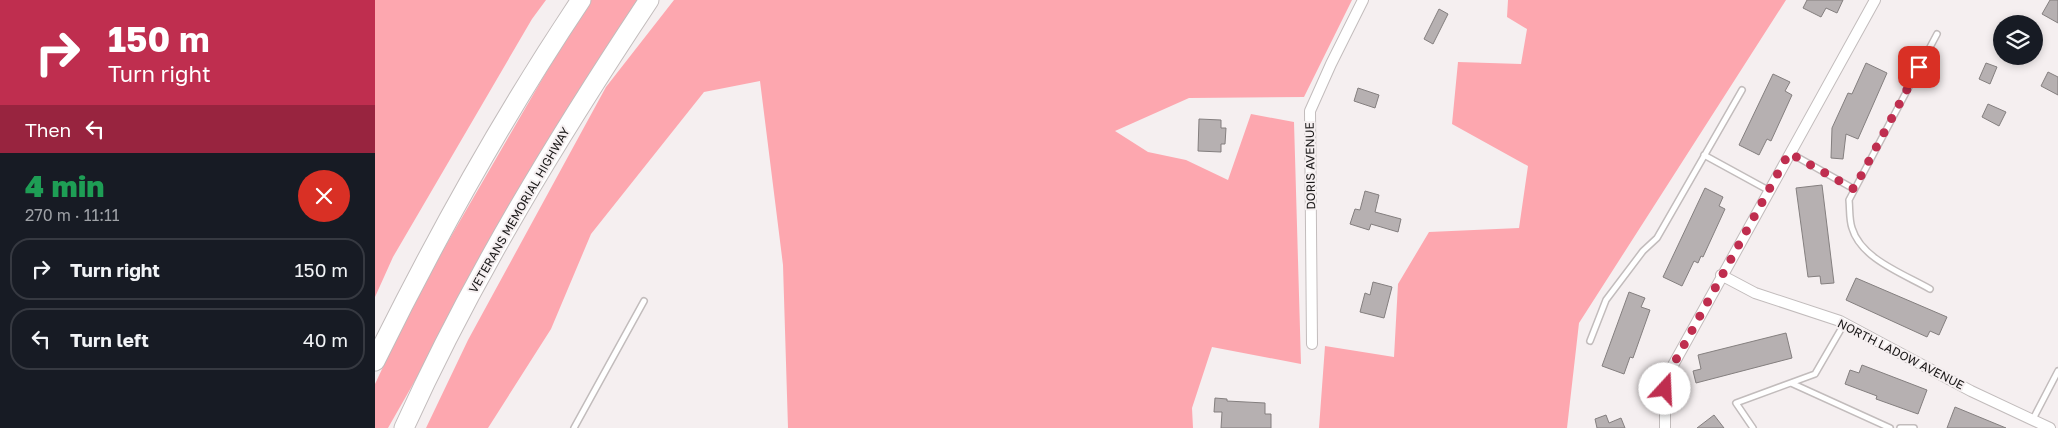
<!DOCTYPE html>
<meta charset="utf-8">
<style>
body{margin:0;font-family:"Golos Text",sans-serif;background:#20242c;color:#f1f3f6;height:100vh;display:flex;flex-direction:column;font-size:19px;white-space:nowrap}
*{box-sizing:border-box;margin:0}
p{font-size:16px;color:#9ea1a6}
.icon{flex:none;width:28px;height:28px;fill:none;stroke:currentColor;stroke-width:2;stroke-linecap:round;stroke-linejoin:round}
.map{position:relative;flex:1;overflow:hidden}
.side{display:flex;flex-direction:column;background:#171b24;width:375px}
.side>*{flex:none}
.hud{background:#bf2e4f;color:#fff;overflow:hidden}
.tools{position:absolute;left:1618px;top:15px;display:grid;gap:10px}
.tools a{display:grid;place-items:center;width:50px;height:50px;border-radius:50%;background:#171b24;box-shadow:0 2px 8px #0003;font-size:25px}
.pin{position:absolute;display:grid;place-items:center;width:42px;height:42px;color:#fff;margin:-21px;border-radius:10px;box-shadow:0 2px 8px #0006}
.me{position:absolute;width:55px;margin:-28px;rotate:20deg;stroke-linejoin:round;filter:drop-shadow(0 0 4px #0008)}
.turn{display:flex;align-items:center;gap:18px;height:105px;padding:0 25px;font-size:22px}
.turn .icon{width:65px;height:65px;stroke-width:2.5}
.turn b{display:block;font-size:35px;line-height:42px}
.then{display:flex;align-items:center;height:48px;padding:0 25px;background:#0003;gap:10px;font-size:19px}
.round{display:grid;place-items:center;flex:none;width:52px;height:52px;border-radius:26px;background:#20242c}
.head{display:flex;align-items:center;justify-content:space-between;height:85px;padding:0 25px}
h1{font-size:30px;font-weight:800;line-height:38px;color:#1e9e55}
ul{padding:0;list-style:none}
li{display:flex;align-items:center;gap:15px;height:62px;margin:0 10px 8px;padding:0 15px;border:2px solid #363941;border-radius:20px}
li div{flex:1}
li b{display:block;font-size:19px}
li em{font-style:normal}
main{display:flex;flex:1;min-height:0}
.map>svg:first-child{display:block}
.green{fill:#fda7af}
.building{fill:#b6b0b1;stroke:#847f7f}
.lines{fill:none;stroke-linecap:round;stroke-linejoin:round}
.lane-casing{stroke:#c2bcbc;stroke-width:8}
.street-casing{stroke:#c2bcbc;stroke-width:12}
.highway-casing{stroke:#c2bcbc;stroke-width:21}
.lane{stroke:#fff;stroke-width:5}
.street{stroke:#fff;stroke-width:10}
.highway{stroke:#fff;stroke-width:19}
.route{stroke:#bf2e4f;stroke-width:9;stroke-dasharray:0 16.2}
.labels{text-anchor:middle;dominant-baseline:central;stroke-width:4;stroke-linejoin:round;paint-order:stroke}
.street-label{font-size:12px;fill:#191717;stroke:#f5eff0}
</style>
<main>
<section class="side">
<div class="hud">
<div class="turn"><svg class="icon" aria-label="right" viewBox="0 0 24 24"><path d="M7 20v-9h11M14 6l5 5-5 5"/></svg><div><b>150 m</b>Turn right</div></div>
<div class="then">Then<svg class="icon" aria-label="left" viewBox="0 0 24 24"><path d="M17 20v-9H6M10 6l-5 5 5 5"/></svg></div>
</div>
<div class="head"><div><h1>4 min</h1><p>270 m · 11:11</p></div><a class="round" style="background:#d93025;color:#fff"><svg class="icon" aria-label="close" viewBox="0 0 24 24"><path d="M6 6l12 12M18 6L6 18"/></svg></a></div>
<ul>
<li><svg class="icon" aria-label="right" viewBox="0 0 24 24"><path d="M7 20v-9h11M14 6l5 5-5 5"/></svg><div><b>Turn right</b></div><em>150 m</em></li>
<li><svg class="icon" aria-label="left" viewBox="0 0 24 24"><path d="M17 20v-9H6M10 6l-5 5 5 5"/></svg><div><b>Turn left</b></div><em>40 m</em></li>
</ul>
</section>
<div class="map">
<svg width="1683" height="428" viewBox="0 0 1683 428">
<rect width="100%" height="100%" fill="#f5eff0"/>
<!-- green -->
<path class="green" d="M 0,0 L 171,0 L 157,19 L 18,257 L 0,297 Z
M 213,0 L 266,0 L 212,79 L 13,428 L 0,428 L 0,384 L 16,350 L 20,333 Z
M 299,0 L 977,0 L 929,97 L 814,98 L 740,131 L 773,152 L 811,160 L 853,180 L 876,114 L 919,122 L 926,364 L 837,347 L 817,408 L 818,428 L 413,428 L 408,265 L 385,81 L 329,92 L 216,234 L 176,329 L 113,428 L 51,428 L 93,340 L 231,87 Z
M 1133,0 L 1411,0 L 1204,323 L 1192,428 L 944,428 L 950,346 L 1019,357 L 1023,284 L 1054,232 L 1144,228 L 1153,166 L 1077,124 L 1083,62 L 1146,64 L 1152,29 L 1132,17 Z"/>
<!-- building -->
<path class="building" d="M 1432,0 L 1468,0 L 1462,13 L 1451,8 L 1446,17 L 1428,8 Z
M 1675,0 L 1683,0 L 1683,23 L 1667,14 Z
M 1064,9 L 1073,14 L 1058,44 L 1049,39 Z
M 1491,63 L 1512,73 L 1483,139 L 1471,134 L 1468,159 L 1456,158 L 1457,128 L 1473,93 L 1477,94 Z
M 1611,63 L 1622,67 L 1615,84 L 1604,79 Z
M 1673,72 L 1683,77 L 1683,95 L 1666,86 Z
M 1398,74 L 1415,82 L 1410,91 L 1417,95 L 1396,141 L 1392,139 L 1384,155 L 1364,145 Z
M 983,88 L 1004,95 L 1000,108 L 979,101 Z
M 1613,104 L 1631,112 L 1624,126 L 1607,117 Z
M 824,119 L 846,120 L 846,128 L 851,128 L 850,144 L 846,144 L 846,152 L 823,151 Z
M 1447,185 L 1459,283 L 1446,284 L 1445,276 L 1433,277 L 1421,188 Z
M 1330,188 L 1348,197 L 1344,206 L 1350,209 L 1328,257 L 1326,256 L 1323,263 L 1319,261 L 1307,286 L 1288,277 Z
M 990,191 L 1004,195 L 1000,212 L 1026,219 L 1023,232 L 996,224 L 994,230 L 975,224 L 980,209 L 985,210 Z
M 1481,278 L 1572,317 L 1564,335 L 1555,331 L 1552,337 L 1471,300 Z
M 998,282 L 1017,287 L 1009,318 L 985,312 L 990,293 L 995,295 Z
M 1254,292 L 1270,298 L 1266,307 L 1275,310 L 1258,358 L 1255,357 L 1249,374 L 1227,366 Z
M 1411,333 L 1417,358 L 1321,383 L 1318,371 L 1326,369 L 1323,355 Z
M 1487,365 L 1552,390 L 1543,414 L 1501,399 L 1502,396 L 1470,384 L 1475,370 L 1484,373 Z
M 840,398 L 852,399 L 852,401 L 890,403 L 890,414 L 896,414 L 896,428 L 846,428 L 847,412 L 839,412 Z
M 1580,407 L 1631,428 L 1572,428 Z
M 1231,415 L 1234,423 L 1246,418 L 1250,428 L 1222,428 L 1220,419 Z
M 1339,415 L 1349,428 L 1322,428 Z"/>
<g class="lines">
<!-- lane casing -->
<g class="lane-casing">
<path id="lane" d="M 1415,153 L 1479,189
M 1329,155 L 1393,190
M 1555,289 C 1529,274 1486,259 1477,228 C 1474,219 1475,209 1474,200 L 1562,34
M 1215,341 L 1231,300 L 1268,251 L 1282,238 L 1367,90
M 1416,383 L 1515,428
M 1658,419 L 1683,371
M 199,428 L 269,301
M 1378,428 L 1361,403 L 1440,374 L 1469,324
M 1525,428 L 1539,428"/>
</g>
<!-- street casing -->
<g class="street-casing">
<path id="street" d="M 1346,275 L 1380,293 L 1465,321 L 1596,391 L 1675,428
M 937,344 L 935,111 L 956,64 L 988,0
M 1290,428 L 1290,389 L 1297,367 L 1500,0"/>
</g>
<!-- highway casing -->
<g class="highway-casing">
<path id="highway" d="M 0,361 C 61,237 129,115 206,0
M 29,428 C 97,278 183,137 274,0"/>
</g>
<!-- lane -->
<use href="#lane" class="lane"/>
<!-- street -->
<use href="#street" class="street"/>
<!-- highway -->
<use href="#highway" class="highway"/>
</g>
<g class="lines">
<!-- route -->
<path class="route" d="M 1290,389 L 1297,367 L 1414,153 L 1479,189 L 1544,67"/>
</g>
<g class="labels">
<!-- street labels -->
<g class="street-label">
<text transform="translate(935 166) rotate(-91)">DORIS AVENUE</text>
<text transform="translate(144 210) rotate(-60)">VETERANS MEMORIAL HIGHWAY</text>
<text transform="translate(1526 354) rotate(27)">NORTH LADOW AVENUE</text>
</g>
</g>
</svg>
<div class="tools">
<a><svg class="icon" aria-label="layers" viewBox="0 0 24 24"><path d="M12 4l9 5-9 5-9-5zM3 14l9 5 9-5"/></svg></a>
</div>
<div class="pin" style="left:1544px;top:67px;background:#d93025"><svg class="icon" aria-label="arrive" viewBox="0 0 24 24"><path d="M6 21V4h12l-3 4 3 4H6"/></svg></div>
<svg class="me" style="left:1290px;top:389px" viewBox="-20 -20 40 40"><circle r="19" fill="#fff"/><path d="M0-13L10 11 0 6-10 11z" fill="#bf2e4f"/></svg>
</div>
</main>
